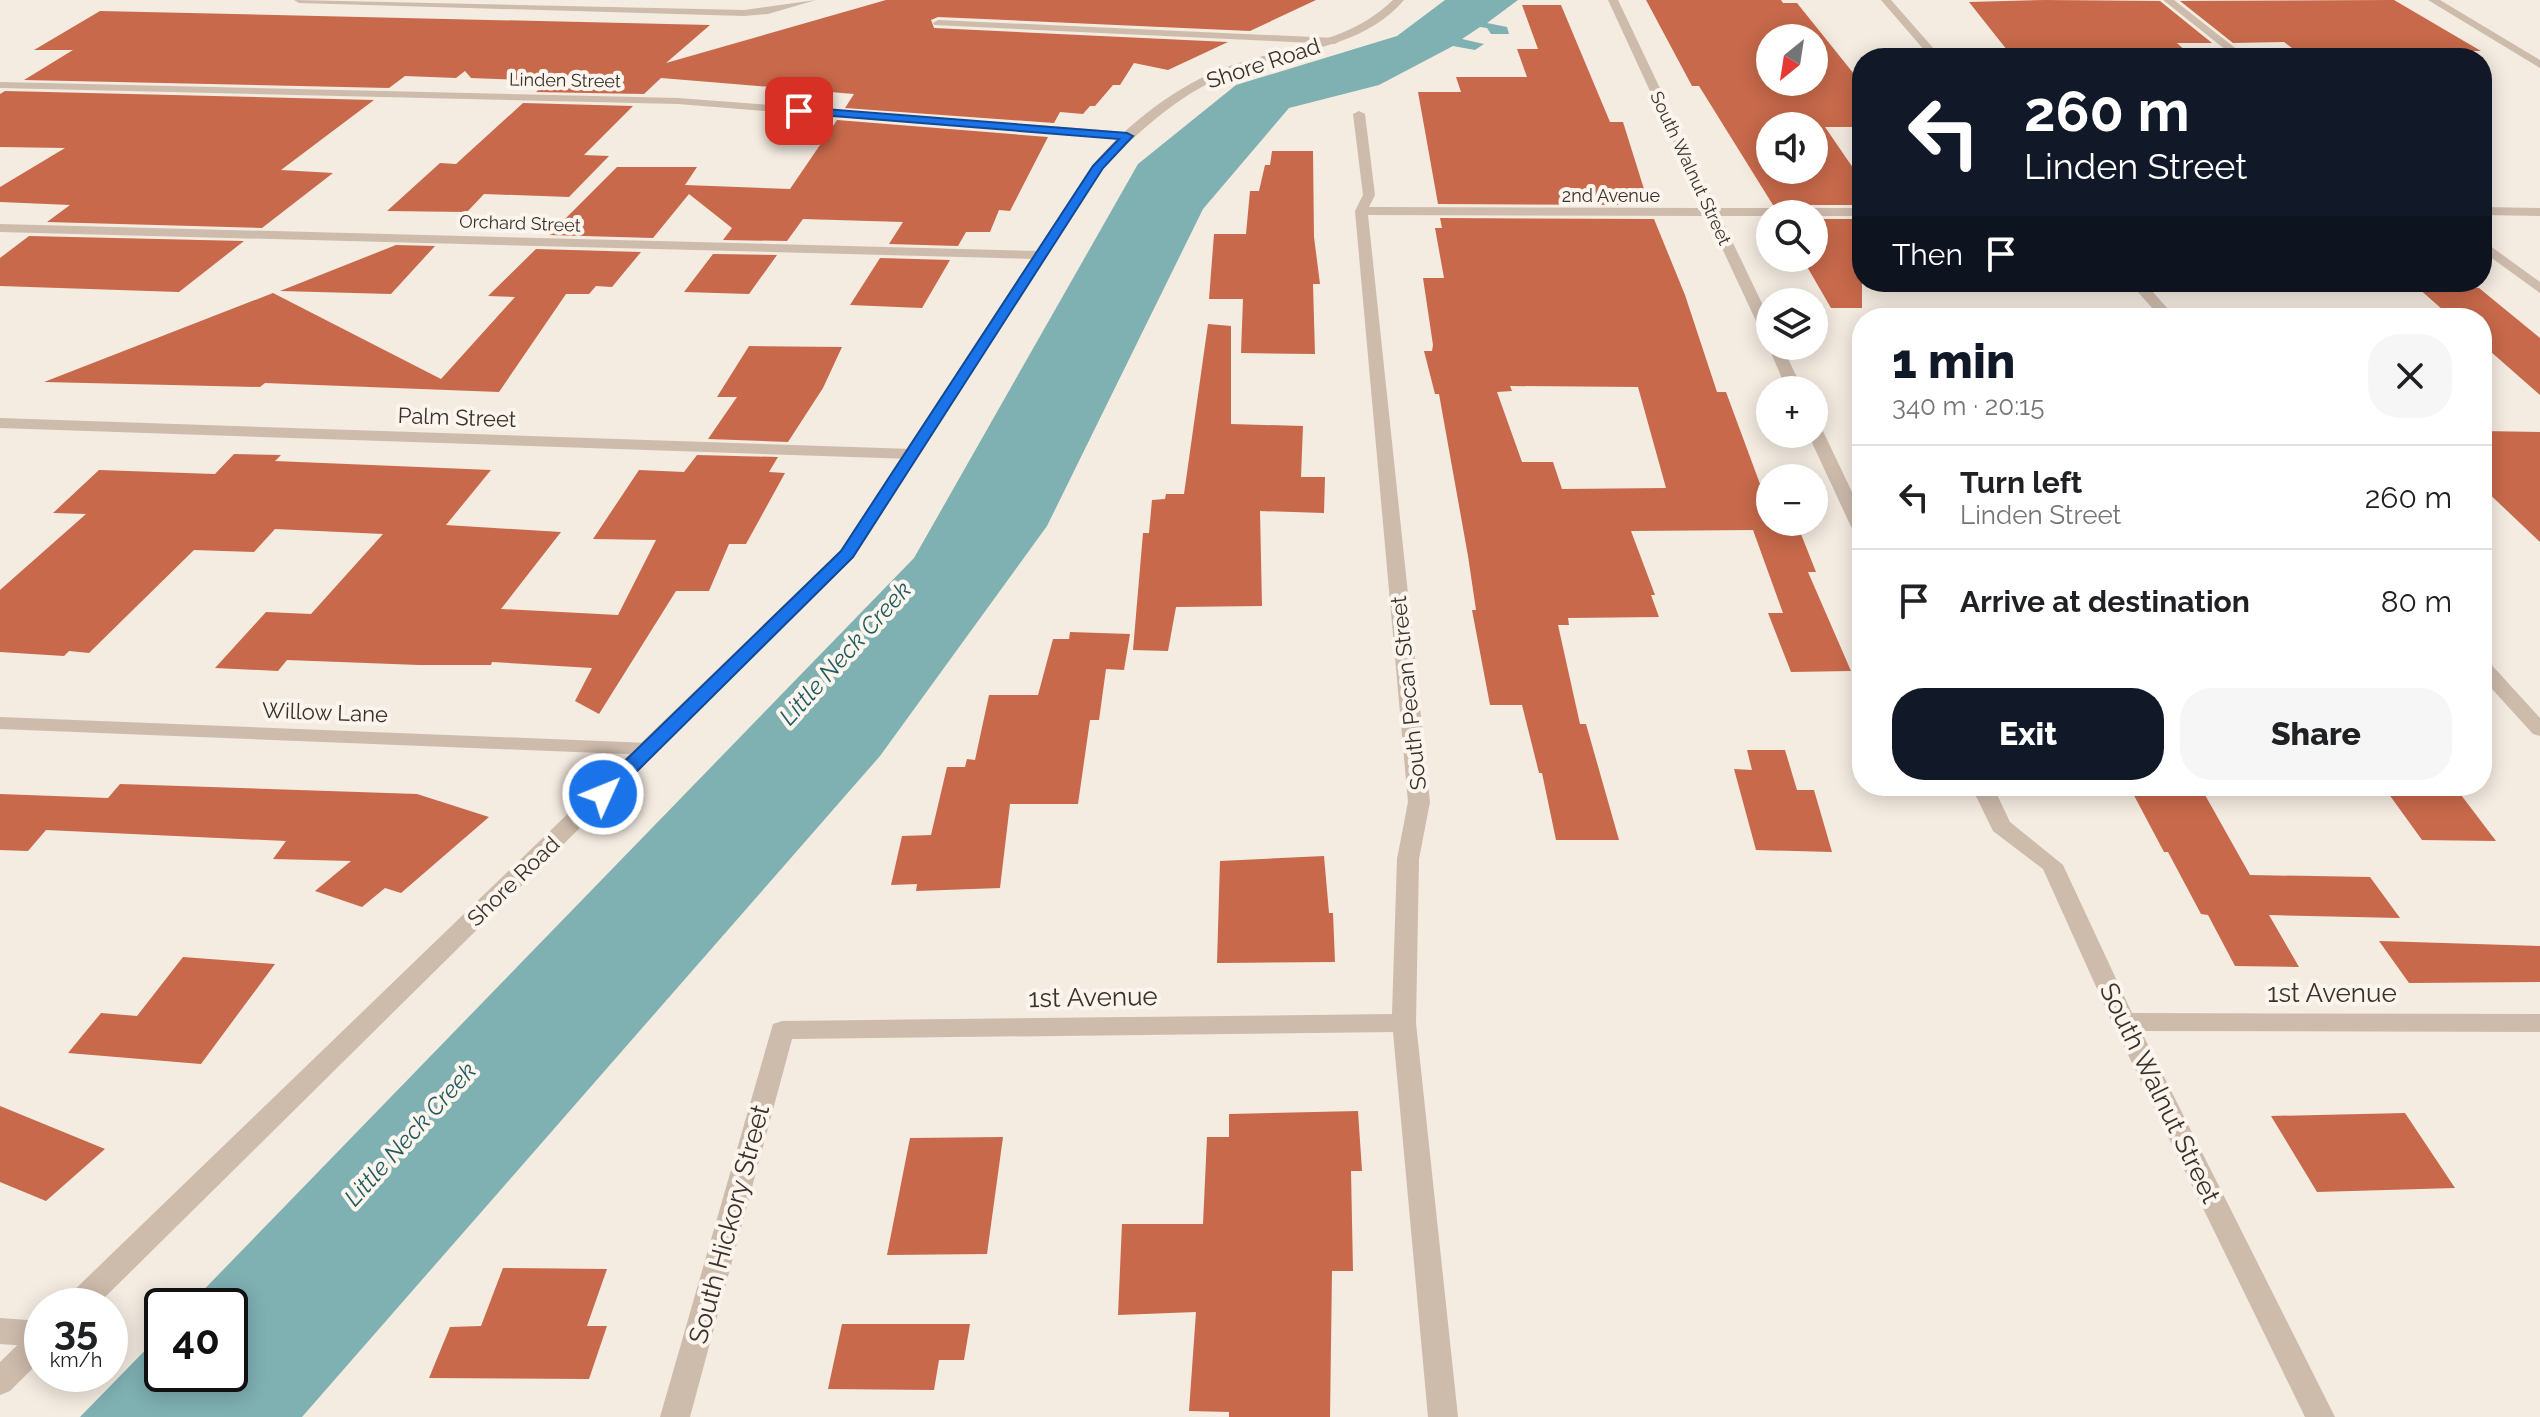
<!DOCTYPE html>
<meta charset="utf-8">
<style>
body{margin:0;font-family:Raleway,sans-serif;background:#f6f6f6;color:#202124;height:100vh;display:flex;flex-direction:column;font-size:30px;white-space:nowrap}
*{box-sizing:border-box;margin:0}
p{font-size:26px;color:#757577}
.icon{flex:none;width:44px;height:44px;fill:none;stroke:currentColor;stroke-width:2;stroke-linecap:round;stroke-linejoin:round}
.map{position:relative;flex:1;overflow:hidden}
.sheet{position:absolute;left:1852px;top:308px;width:640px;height:488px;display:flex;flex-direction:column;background:#fff;border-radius:32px;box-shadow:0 4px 20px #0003}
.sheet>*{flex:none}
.top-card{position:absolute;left:1852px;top:48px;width:640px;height:244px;border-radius:32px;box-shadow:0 4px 20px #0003;background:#111827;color:#fff;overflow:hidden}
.needle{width:52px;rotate:210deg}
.tools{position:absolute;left:1756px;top:24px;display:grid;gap:16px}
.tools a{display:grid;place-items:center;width:72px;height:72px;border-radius:50%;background:#fff;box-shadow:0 4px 20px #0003;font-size:40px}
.speed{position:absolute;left:24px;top:1288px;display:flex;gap:16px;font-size:40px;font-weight:700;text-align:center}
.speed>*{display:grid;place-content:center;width:104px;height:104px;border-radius:50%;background:#fff;box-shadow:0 4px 20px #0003;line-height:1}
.speed small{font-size:20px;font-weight:400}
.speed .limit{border:4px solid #111;border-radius:12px;background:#fff;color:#111}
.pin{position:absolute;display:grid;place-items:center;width:68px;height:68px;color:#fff;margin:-34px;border-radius:16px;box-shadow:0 4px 12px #0006}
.me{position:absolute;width:88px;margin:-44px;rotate:46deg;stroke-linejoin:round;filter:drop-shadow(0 0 6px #0008)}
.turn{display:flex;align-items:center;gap:28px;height:168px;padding:0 40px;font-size:36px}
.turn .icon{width:104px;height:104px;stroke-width:2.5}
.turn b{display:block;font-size:56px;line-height:68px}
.then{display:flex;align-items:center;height:76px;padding:0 40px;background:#0003;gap:16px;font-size:30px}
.round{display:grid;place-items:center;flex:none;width:84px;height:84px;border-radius:32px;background:#f6f6f6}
.overview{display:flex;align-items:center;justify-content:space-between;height:136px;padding:0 40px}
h1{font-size:48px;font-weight:800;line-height:60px;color:#111827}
.cta{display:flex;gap:16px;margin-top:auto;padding:16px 40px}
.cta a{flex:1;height:92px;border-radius:32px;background:#111827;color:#fff;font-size:32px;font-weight:800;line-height:92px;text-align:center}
.cta a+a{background:#f6f6f6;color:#202124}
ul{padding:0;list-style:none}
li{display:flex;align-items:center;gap:24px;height:104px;padding:0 40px;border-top:2px solid #e0e0e0}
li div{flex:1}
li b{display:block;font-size:30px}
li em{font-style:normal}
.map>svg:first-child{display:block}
.water{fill:#7fb0b2}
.building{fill:#c8694b;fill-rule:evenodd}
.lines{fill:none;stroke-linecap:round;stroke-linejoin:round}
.minor{fill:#cdbbac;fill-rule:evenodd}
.tertiary{fill:#cdbbac;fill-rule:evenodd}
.route{fill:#1a73e8;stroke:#114b97;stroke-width:2}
.labels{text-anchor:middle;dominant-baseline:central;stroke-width:8;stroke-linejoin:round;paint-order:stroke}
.far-street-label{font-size:18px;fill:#3b302b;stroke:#fbf5ee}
.street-label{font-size:22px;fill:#3b302b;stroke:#fbf5ee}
.water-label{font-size:24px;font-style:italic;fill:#1f5a5e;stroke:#fbf5ee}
.near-street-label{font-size:26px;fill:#3b302b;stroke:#fbf5ee}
</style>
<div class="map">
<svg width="2540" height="1417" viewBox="0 0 2540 1417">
<rect width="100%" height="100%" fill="#f4ebe1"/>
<!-- water -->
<path class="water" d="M 1445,0 L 1518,0 L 1487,23 L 1507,27 L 1509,34 L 1491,34 L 1487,28 L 1480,27 L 1462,39 L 1484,44 L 1475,50 L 1453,46 L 1379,85 L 1289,108 L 1203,209 L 1047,526 L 880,756 L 302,1417 L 80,1417 L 162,1333 L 162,1374 L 230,1374 L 230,1306 L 188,1306 L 914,558 L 1138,164 L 1236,85 L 1397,36 Z"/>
<!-- building -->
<path class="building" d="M 886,0 L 1316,0 L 1250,31 L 938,17 L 931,20 L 934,28 L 1228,42 L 1168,70 L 1134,63 L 1120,85 L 1113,85 L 1095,106 L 1090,106 L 1083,114 L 1060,112 L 1054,123 L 845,108 L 854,94 L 661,78 L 644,94 L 536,92 L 549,81 L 471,78 L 465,71 L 456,78 L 405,76 L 389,88 L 24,80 L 73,50 L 34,50 L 100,11 L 710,25 L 666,63 Z
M 1646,0 L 1781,0 L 1783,3 L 1797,3 L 1862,84 L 1862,127 L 1825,127 L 1862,181 L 1862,205 L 1773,205 L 1699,86 L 1692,86 ZM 1770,38 L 1814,38 L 1814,82 L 1770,82 ZM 1770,126 L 1814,126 L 1814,170 L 1770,170 Z
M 2045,0 L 2160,1 L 2212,43 L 2177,43 L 2192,57 L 2011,55 L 1969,2 Z
M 2394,0 L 2481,51 L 2296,51 L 2284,42 L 2233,43 L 2180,1 Z
M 1522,5 L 1561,5 L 1610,122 L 1623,122 L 1649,205 L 1438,204 L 1418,92 L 1461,92 L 1456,77 L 1527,77 L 1517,49 L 1538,49 Z
M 5,91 L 374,100 L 281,170 L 333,173 L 262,228 L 47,222 L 70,205 L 0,202 L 0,187 L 65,148 L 0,147 L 0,94 Z
M 523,103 L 633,106 L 584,155 L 609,156 L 569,197 L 484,194 L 467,212 L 387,211 L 440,163 L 456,164 Z
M 837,120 L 1048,137 L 1010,211 L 999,210 L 990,232 L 966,232 L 958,246 L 889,244 L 903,222 L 803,219 L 787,241 L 723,240 L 732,228 L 689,194 L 653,238 L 549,235 L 617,167 L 697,167 L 685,185 L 790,189 Z
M 1272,151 L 1313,151 L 1314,237 L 1320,284 L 1313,284 L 1315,354 L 1241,353 L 1243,299 L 1209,299 L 1214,234 L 1246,234 L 1250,191 L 1259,191 L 1265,165 L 1270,165 Z
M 1440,218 L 1654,219 L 1685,295 L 1717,392 L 1726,392 L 1770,511 L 1770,522 L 1797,524 L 1816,572 L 1808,572 L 1851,671 L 1791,672 L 1768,613 L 1783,613 L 1753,530 L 1631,531 L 1655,595 L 1651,595 L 1659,617 L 1568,618 L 1569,625 L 1558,625 L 1580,724 L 1586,724 L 1619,840 L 1556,840 L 1542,773 L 1539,773 L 1522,705 L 1490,705 L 1472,610 L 1476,610 L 1468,556 L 1439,394 L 1435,394 L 1424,351 L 1432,351 L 1433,345 L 1423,278 L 1444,278 L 1435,228 L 1442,228 ZM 1510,386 L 1638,387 L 1666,488 L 1562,489 L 1553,462 L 1522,462 L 1497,392 L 1512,391 Z
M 1814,219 L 1862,219 L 1862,308 L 1831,308 L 1802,258 L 1814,258 Z
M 29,236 L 244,241 L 179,292 L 0,286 L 0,258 Z
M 396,245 L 435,246 L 391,294 L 280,291 Z
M 536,249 L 641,252 L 612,287 L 596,286 L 589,294 L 566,294 L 499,392 L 265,383 L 260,387 L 44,382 L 273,293 L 441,379 L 515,297 L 488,296 Z
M 713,254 L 777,255 L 749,294 L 684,292 Z
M 880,258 L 950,260 L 922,308 L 850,305 Z
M 2417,287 L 2479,288 L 2540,338 L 2540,395 L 2482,344 L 2482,318 L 2452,318 Z
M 1208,324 L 1231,326 L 1231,424 L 1303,426 L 1301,477 L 1325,477 L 1324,513 L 1260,511 L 1262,606 L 1176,607 L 1168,651 L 1133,650 L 1143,533 L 1149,533 L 1152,500 L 1165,499 L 1166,494 L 1184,494 Z
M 749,346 L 842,347 L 823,388 L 788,442 L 708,439 L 737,397 L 717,397 Z
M 2482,431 L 2540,432 L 2540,542 L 2482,487 Z
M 234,454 L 281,455 L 275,461 L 491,470 L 446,525 L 561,532 L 501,609 L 618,615 L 656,540 L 593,539 L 639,470 L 684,472 L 697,455 L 778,457 L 769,472 L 785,473 L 746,544 L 729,544 L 709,591 L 676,591 L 599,714 L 575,701 L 592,668 L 492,662 L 491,665 L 419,665 L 287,660 L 278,671 L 215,668 L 266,612 L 311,614 L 383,534 L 275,529 L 254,552 L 194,550 L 89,653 L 69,651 L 64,656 L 0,652 L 0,590 L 86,514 L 53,513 L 99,470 L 215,474 Z
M 1070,632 L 1130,634 L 1124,670 L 1106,669 L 1099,720 L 1090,720 L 1078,804 L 1010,804 L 1000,888 L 916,891 L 917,884 L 891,885 L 902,836 L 931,835 L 947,767 L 965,767 L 967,759 L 975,760 L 989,695 L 1038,695 L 1053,639 L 1069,639 Z
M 1747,750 L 1785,750 L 1797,790 L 1814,790 L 1832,852 L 1756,850 L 1734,769 L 1752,770 Z
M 120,784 L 417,794 L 489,817 L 401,893 L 385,888 L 362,907 L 315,891 L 351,861 L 273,859 L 286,841 L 46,830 L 28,851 L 0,850 L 0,794 L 108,798 Z
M 2129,786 L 2200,786 L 2250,875 L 2370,877 L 2400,918 L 2269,915 L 2299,967 L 2235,966 L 2208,915 L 2201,914 L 2168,852 L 2164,852 Z
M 2383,786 L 2455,787 L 2496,841 L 2422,840 Z
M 1324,856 L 1329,913 L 1333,913 L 1335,962 L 1217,963 L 1220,861 Z
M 2379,941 L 2540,946 L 2540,982 L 2409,983 Z
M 183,957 L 275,964 L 201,1064 L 68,1053 L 101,1013 L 137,1016 Z
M 0,1106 L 105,1149 L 46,1201 L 0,1182 Z
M 1358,1111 L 1362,1171 L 1351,1171 L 1353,1271 L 1332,1271 L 1330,1417 L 1229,1417 L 1229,1412 L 1189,1411 L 1196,1312 L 1118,1315 L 1122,1224 L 1203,1224 L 1207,1137 L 1229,1137 L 1229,1114 Z
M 2405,1113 L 2455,1188 L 2317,1192 L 2271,1116 Z
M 1003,1137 L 987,1254 L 887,1255 L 910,1138 Z
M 503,1268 L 607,1269 L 587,1326 L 607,1326 L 589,1379 L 429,1378 L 450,1327 L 481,1326 Z
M 842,1324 L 970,1324 L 964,1360 L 939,1360 L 934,1390 L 828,1389 Z"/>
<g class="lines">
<!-- minor -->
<path class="minor" d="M 294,0 L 744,10 L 816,0 L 768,14 L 744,16 L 299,3 Z
M 1608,0 L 1618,0 L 1717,208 L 1862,208 L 1862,216 L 1720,216 L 1770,320 L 1770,340 L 1763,336 L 1707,216 L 1368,215 L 1430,802 L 1419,859 L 1416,1023 L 1458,1417 L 1428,1417 L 1393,1032 L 792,1039 L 690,1417 L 660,1417 L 773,1024 L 782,1021 L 1392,1014 L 1397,859 L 1408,802 L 1355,211 L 1363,195 L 1353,114 L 1359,111 L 1365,114 L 1375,195 L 1369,207 L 1704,208 Z
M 2163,0 L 2174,0 L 2248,58 L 2236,58 Z
M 2428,0 L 2440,0 L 2540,60 L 2540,68 Z
M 938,20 L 1335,38 L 1340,41 L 1335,44 L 934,25 L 933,23 Z
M 0,82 L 678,98 L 1127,132 L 1133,136 L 1127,140 L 678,104 L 0,88 Z
M 2482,207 L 2540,208 L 2540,216 L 2482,215 Z
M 0,224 L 1040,251 L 1047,255 L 1040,259 L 0,232 Z
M 2482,240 L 2540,282 L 2540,293 L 2482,251 Z
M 1770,343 L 1770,346 L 1782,346 L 1803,390 L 1787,390 L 1768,346 Z
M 0,418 L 912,449 L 920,454 L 912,459 L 0,428 Z
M 1814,424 L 1822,429 L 1862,513 L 1862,536 L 1853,531 L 1808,434 L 1814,434 Z
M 0,717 L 649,743 L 659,749 L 649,755 L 0,729 Z
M 1971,786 L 1993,786 L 2010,822 L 2063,865 L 2132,1013 L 2540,1014 L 2540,1032 L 2141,1031 L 2335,1417 L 2305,1417 L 2112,1022 L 2043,869 L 1993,831 Z
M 0,1318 L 42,1321 L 42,1347 L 0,1344 Z"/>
<!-- tertiary -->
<path class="tertiary" d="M 1393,0 L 1404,0 C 1361,50 1294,49 1236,71 C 1184,90 1141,129 1103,168 L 853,558 L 96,1306 L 63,1306 L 67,1297 L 840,551 L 1092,166 C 1127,124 1178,84 1230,66 C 1287,46 1348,44 1393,0 Z
M 1881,0 L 1891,0 L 1942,58 L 1931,58 Z
M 2129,282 L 2144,282 L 2176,318 L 2161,318 Z
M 2482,660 L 2489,662 L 2540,718 L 2540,736 L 2533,734 L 2482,678 Z
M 42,1327 L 42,1359 L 10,1391 L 0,1395 L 0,1362 L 32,1331 Z"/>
</g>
<!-- route -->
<path class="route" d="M 799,107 L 1127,133 L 1133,136 L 1103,168 L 853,557 L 610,798 L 596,798 L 594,794 L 596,789 L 841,551 L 1093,166 L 1119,139 L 796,113 L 796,108 Z"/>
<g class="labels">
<!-- far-street labels -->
<g class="far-street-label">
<text transform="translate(565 80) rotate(1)">Linden Street</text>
<text transform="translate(1691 168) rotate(65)">South Walnut Street</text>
<text x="1611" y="195">2nd Avenue</text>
<text transform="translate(520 223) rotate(2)">Orchard Street</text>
</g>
<!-- street labels -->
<g class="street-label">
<text transform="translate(1263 63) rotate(-18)">Shore Road</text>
<text transform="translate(457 417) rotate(2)">Palm Street</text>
<text transform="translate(1408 693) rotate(-96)">South Pecan Street</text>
<text transform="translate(325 712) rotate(2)">Willow Lane</text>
<text transform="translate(513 881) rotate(-44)">Shore Road</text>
</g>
<!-- water labels -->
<g class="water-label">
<text transform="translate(845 653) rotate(-48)">Little Neck Creek</text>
<text transform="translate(410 1134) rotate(-48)">Little Neck Creek</text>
</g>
<!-- near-street labels -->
<g class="near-street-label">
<text x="2332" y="993">1st Avenue</text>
<text transform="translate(1093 997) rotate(-1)">1st Avenue</text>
<text transform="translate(2160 1093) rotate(64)">South Walnut Street</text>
<text transform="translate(729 1224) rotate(-75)">South Hickory Street</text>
</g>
</g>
</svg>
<div class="tools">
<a><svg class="needle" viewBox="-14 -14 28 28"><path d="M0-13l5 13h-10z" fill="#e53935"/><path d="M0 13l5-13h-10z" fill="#757577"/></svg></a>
<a><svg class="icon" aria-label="sound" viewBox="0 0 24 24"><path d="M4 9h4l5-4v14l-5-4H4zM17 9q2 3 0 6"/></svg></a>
<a><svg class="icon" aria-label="search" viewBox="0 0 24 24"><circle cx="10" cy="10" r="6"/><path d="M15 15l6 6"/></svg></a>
<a><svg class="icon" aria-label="layers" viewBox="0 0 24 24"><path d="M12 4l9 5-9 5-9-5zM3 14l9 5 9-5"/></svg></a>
<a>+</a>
<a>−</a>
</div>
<div class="speed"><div>35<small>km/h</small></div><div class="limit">40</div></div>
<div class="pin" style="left:799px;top:111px;background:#d93025"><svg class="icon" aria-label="arrive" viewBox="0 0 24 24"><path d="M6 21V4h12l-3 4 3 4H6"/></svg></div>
<svg class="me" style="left:603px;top:794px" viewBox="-20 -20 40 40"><circle r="17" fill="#1a73e8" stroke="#fff" stroke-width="3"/><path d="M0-11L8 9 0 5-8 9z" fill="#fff"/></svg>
<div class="top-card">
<div class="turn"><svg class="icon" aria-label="left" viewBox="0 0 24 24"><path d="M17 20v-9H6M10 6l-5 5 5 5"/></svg><div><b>260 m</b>Linden Street</div></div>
<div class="then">Then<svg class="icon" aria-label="arrive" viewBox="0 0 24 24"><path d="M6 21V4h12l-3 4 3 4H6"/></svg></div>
</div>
<section class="sheet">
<div class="overview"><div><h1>1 min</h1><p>340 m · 20:15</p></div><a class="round"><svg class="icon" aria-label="close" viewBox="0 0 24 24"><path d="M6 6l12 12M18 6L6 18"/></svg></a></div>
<ul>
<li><svg class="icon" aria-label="left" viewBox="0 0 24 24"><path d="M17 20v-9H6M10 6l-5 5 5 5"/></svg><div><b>Turn left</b><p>Linden Street</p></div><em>260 m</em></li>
<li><svg class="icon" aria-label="arrive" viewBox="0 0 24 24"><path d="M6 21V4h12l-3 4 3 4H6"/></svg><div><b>Arrive at destination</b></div><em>80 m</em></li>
</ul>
<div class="cta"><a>Exit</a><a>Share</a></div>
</section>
</div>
